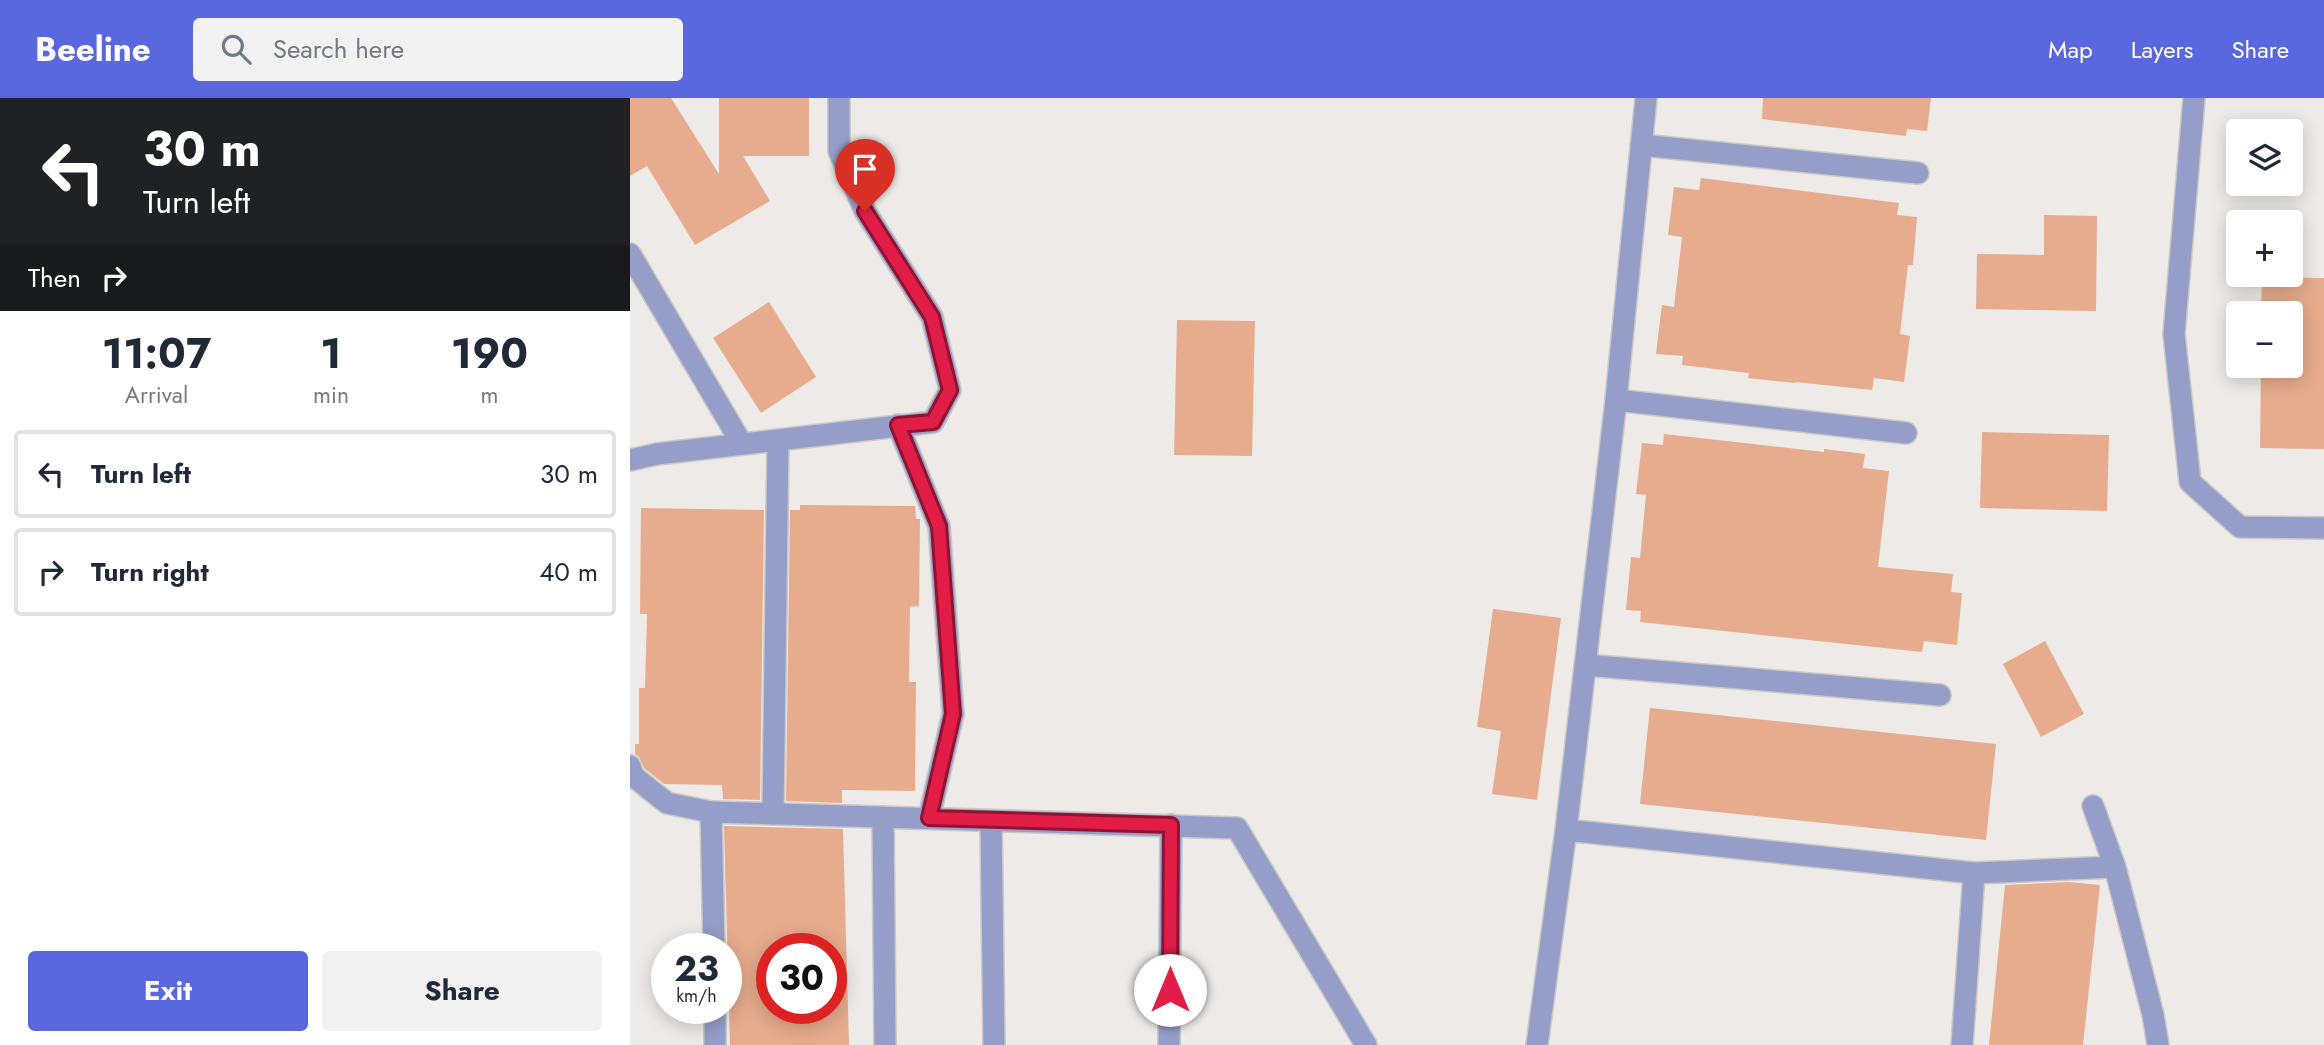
<!DOCTYPE html>
<meta charset="utf-8">
<style>
body{margin:0;font-family:Jost,sans-serif;background:#f2f2f3;color:#1f2937;height:100vh;display:flex;flex-direction:column;font-size:26px;white-space:nowrap}
*{box-sizing:border-box;margin:0}
p{font-size:23px;color:#747a83}
.icon{flex:none;width:38px;height:38px;fill:none;stroke:currentColor;stroke-width:2;stroke-linecap:round;stroke-linejoin:round}
.map{position:relative;flex:1;overflow:hidden}
.sheet{display:flex;flex-direction:column;background:#fff;width:630px}
.sheet>*{flex:none}
.top-card{background:#202124;color:#fff;overflow:hidden}
.tools{position:absolute;left:1596px;top:21px;display:grid;gap:14px}
.tools a{display:grid;place-items:center;width:77px;height:77px;border-radius:7px;background:#fff;box-shadow:0 4px 18px #0003;font-size:35px}
.speed{position:absolute;left:21px;top:835px;display:flex;gap:14px;font-size:35px;font-weight:700;text-align:center}
.speed>*{display:grid;place-content:center;width:91px;height:91px;border-radius:50%;background:#fff;box-shadow:0 4px 18px #0003;line-height:1}
.speed small{font-size:18px;font-weight:400}
.speed .limit{border:10px solid #d22;background:#fff;color:#111}
.pin{position:absolute;display:grid;place-items:center;width:60px;height:60px;color:#fff;margin:-72px -30px;border-radius:50% 50% 50% 0;rotate:-45deg;box-shadow:0 0 7px #0007}
.pin .icon{rotate:45deg}
.me{position:absolute;width:77px;margin:-38px;rotate:0deg;stroke-linejoin:round;filter:drop-shadow(0 0 5px #0008)}
.turn{display:flex;align-items:center;gap:24px;height:147px;padding:0 28px;font-size:32px}
.turn .icon{width:91px;height:91px;stroke-width:2.5}
.turn b{display:block;font-size:49px;line-height:60px}
.then{display:flex;align-items:center;height:66px;padding:0 28px;background:#0003;gap:14px;font-size:26px}
.eta{display:flex;justify-content:space-evenly;align-items:center;height:119px;text-align:center}
.eta b{font-size:42px;font-weight:700;line-height:49px}
.action{display:flex;gap:14px;margin-top:auto;padding:14px 28px}
.action a{flex:1;height:80px;border-radius:7px;background:#5a68df;color:#fff;font-size:28px;font-weight:700;line-height:80px;text-align:center}
.action a+a{background:#f2f2f3;color:#1f2937}
ul{padding:0;list-style:none}
li{display:flex;align-items:center;gap:21px;height:88px;margin:0 14px 10px;padding:0 14px;border:4px solid #e0e1e3;border-radius:7px}
li div{flex:1}
li b{display:block;font-size:26px}
li em{font-style:normal}
header{display:flex;align-items:center;gap:42px;box-sizing:border-box;height:98px;padding:0 35px;background:#5a68df;color:#fff}
header strong{font-size:33px}
nav{display:flex;gap:38px;margin-inline-start:auto;font-size:24px}
.search{width:490px;height:63px;background:#f2f2f3;display:flex;align-items:center;gap:18px;box-sizing:border-box;padding:0 24px;border-radius:7px;color:#747a83;font-size:26px}
main{display:flex;flex:1;min-height:0}
.map>svg:first-child{display:block}
.building{fill:#e6ac8d;fill-rule:evenodd}
.lines{fill:none;stroke-linecap:round;stroke-linejoin:round}
.lane-casing{stroke:#cbc8c6;stroke-width:24}
.street-casing{stroke:#cbc8c6;stroke-width:24}
.lane{stroke:#949ec8;stroke-width:21}
.street{stroke:#949ec8;stroke-width:21}
.route-casing{stroke:#92132f;stroke-width:18}
.route{stroke:#e11d48;stroke-width:12}
</style>
<header>
<strong>Beeline</strong>
<div class="search"><svg class="icon" aria-label="search" viewBox="0 0 24 24"><circle cx="10" cy="10" r="6"/><path d="M15 15l6 6"/></svg>Search here</div>
<nav><a>Map</a><a>Layers</a><a>Share</a></nav>
</header>
<main>
<section class="sheet">
<div class="top-card">
<div class="turn"><svg class="icon" aria-label="left" viewBox="0 0 24 24"><path d="M17 20v-9H6M10 6l-5 5 5 5"/></svg><div><b>30 m</b>Turn left</div></div>
<div class="then">Then<svg class="icon" aria-label="right" viewBox="0 0 24 24"><path d="M7 20v-9h11M14 6l5 5-5 5"/></svg></div>
</div>
<div class="eta">
<div><b>11:07</b><p>Arrival</p></div>
<div><b>1</b><p>min</p></div>
<div><b>190</b><p>m</p></div>
</div>
<ul>
<li><svg class="icon" aria-label="left" viewBox="0 0 24 24"><path d="M17 20v-9H6M10 6l-5 5 5 5"/></svg><div><b>Turn left</b></div><em>30 m</em></li>
<li><svg class="icon" aria-label="right" viewBox="0 0 24 24"><path d="M7 20v-9h11M14 6l5 5-5 5"/></svg><div><b>Turn right</b></div><em>40 m</em></li>
</ul>
<div class="action"><a>Exit</a><a>Share</a></div>
</section>
<div class="map">
<svg width="1694" height="947" viewBox="0 0 1694 947">
<rect width="100%" height="100%" fill="#eeeae8"/>
<!-- building -->
<path class="building" d="M 0,0 L 41,0 L 89,76 L 89,0 L 179,0 L 179,58 L 113,58 L 140,103 L 65,147 L 17,68 L 0,78 Z
M 1133,0 L 1301,0 L 1297,33 L 1277,31 L 1276,38 L 1132,21 Z
M 1071,80 L 1269,105 L 1267,117 L 1287,119 L 1283,167 L 1278,167 L 1270,236 L 1280,238 L 1274,284 L 1244,280 L 1242,292 L 1165,284 L 1165,285 L 1118,280 L 1119,275 L 1052,267 L 1053,258 L 1026,256 L 1032,207 L 1044,209 L 1052,139 L 1038,137 L 1044,89 L 1069,92 Z
M 1414,117 L 1467,118 L 1466,213 L 1346,211 L 1347,156 L 1414,157 Z
M 1632,179 L 1694,180 L 1694,351 L 1630,350 L 1631,268 L 1661,268 L 1661,215 L 1631,215 Z
M 139,204 L 186,279 L 131,315 L 83,240 Z
M 547,222 L 625,223 L 622,358 L 544,357 Z
M 1352,334 L 1479,337 L 1477,413 L 1350,410 Z
M 1034,336 L 1194,354 L 1194,351 L 1235,356 L 1233,370 L 1259,373 L 1248,469 L 1323,476 L 1321,494 L 1332,495 L 1327,547 L 1294,543 L 1292,554 L 1010,524 L 1011,513 L 996,512 L 1001,459 L 1010,460 L 1016,397 L 1006,396 L 1012,345 L 1033,347 Z
M 170,407 L 285,408 L 286,421 L 290,421 L 289,508 L 280,509 L 279,584 L 286,584 L 285,693 L 212,692 L 212,705 L 156,703 L 160,412 L 170,412 Z
M 11,410 L 134,412 L 130,702 L 93,701 L 92,687 L 34,686 L 14,670 L 9,659 L 5,656 L 5,646 L 9,646 L 9,590 L 15,590 L 17,516 L 10,516 Z
M 863,511 L 931,520 L 907,702 L 862,696 L 871,633 L 847,629 Z
M 1415,543 L 1454,616 L 1411,639 L 1373,566 Z
M 1020,610 L 1366,646 L 1356,742 L 1010,706 Z
M 94,728 L 213,731 L 219,947 L 100,947 ZM 142,850 L 201,850 L 201,910 L 142,910 Z
M 1439,784 L 1470,787 L 1453,947 L 1359,947 L 1375,787 Z"/>
<g class="lines">
<!-- lane casing -->
<g class="lane-casing">
<path id="lane" d="M 1011,47 L 1288,75
M 986,302 L 1276,335
M 955,567 L 1310,597
M 253,719 L 255,947
M 936,732 L 1344,775 L 1485,769 L 1463,708
M 1485,769 L 1523,917 L 1528,947
M 84,850 L 81,714 L 607,730 L 736,947
M 85,910 L 85,947
M 907,947 L 936,732 L 986,302 L 1016,0
M 1332,947 L 1344,775"/>
</g>
<!-- street casing -->
<g class="street-casing">
<path id="street" d="M 1564,0 L 1544,236 L 1560,384 L 1610,429 L 1694,430
M 0,156 L 112,346
M 268,327 L 309,428 L 323,616 L 299,720
M 0,362 L 27,356 L 303,324 L 320,292 L 302,219 L 235,113 L 209,53 L 209,0
M 0,668 L 3,678 L 37,705 L 81,714
M 143,716 L 148,342
M 361,723 L 364,947
M 539,947 L 541,727"/>
</g>
<!-- lane -->
<use href="#lane" class="lane"/>
<!-- street -->
<use href="#street" class="street"/>
</g>
<g class="lines">
<!-- route casing -->
<g class="route-casing">
<path id="route" d="M 235,113 L 302,219 L 320,292 L 303,324 L 268,327 L 309,428 L 323,616 L 299,720 L 541,727 L 540,892"/>
</g>
<!-- route -->
<use href="#route" class="route"/>
</g>
</svg>
<div class="tools">
<a><svg class="icon" aria-label="layers" viewBox="0 0 24 24"><path d="M12 4l9 5-9 5-9-5zM3 14l9 5 9-5"/></svg></a>
<a>+</a>
<a>−</a>
</div>
<div class="speed"><div>23<small>km/h</small></div><div class="limit">30</div></div>
<div class="pin" style="left:235px;top:113px;background:#d93025"><svg class="icon" aria-label="arrive" viewBox="0 0 24 24"><path d="M6 21V4h12l-3 4 3 4H6"/></svg></div>
<svg class="me" style="left:540px;top:892px" viewBox="-20 -20 40 40"><circle r="19" fill="#fff"/><path d="M0-13L10 11 0 6-10 11z" fill="#e11d48"/></svg>
</div>
</main>
